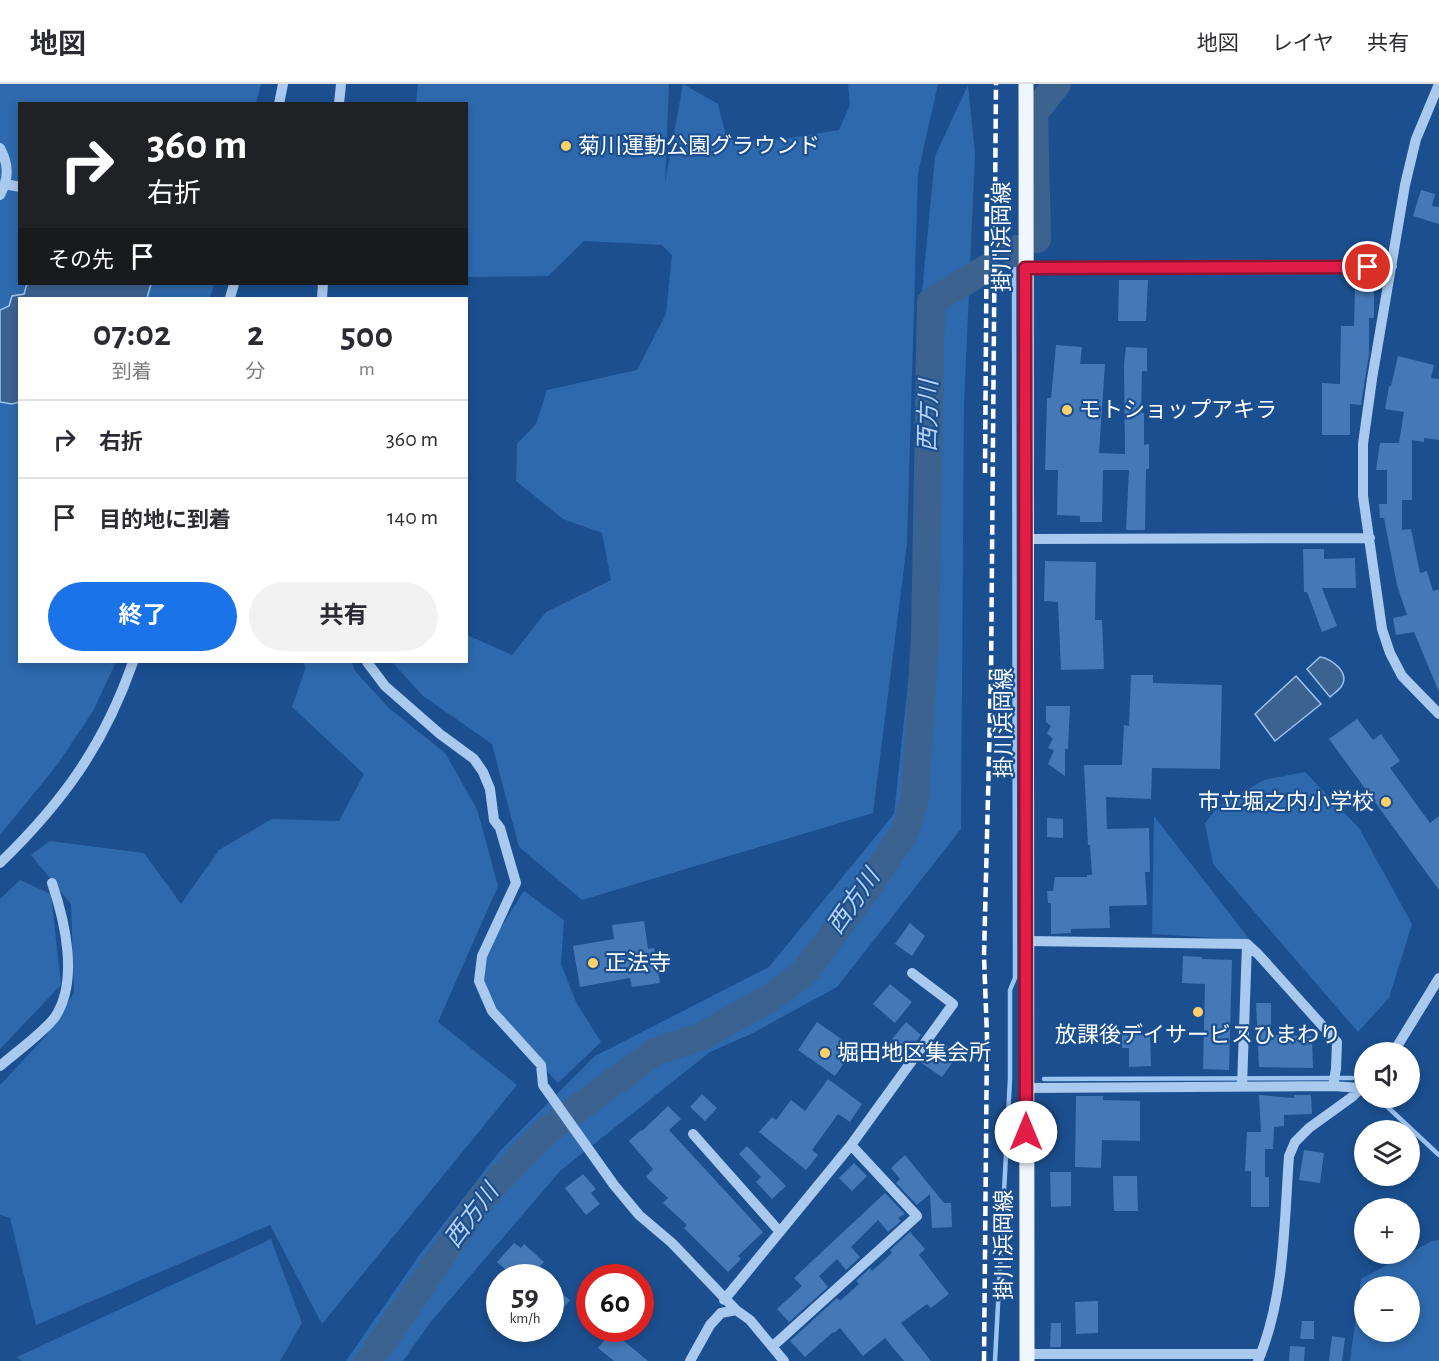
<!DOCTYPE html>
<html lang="ja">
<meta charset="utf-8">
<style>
body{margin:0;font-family:"Alegreya Sans","Noto Sans JP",sans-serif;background:#f2f2f3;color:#2b2b33;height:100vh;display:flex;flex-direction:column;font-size:22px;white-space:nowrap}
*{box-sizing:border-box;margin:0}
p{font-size:20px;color:#7c7c81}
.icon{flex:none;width:33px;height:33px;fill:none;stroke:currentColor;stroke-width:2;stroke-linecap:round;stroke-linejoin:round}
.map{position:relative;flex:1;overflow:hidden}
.drawer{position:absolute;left:18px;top:213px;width:450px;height:366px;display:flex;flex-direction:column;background:#fff;border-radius:0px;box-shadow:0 3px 9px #0003}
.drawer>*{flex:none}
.top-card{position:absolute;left:18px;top:18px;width:450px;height:183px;border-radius:0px;box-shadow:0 3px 9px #0003;background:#202124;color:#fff;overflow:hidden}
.tools{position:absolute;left:1354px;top:958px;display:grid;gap:12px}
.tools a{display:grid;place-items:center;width:66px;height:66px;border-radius:50%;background:#fff;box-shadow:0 3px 9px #0003;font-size:30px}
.speed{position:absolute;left:486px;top:1180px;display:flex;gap:12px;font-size:30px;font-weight:700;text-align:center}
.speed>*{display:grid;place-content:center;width:78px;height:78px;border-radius:50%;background:#fff;box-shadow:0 3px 9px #0003;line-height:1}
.speed small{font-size:15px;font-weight:400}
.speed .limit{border:9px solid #d22;background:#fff;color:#111}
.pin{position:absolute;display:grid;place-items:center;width:51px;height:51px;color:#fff;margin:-26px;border:3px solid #fff;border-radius:50%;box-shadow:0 2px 6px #0007}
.me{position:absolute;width:66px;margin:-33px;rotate:0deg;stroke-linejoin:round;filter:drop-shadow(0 0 4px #0008)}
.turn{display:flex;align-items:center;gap:21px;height:126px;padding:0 30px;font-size:27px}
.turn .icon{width:78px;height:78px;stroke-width:2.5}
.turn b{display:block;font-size:42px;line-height:51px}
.then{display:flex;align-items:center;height:57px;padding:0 30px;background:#0003;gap:12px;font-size:22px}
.eta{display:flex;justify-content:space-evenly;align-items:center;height:102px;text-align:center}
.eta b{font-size:36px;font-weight:700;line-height:42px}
.primary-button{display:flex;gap:12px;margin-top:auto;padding:12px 30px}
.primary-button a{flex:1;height:69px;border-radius:36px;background:#1a73e8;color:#fff;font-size:24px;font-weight:700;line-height:69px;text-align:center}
.primary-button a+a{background:#f2f2f3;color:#2b2b33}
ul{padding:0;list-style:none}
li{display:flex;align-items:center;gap:18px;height:78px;padding:0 30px;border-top:2px solid #e1e1e2}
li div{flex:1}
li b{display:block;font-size:22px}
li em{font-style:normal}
header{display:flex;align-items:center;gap:36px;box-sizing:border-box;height:84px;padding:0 30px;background:#fff;border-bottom:2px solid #e1e1e2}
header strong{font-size:28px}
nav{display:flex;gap:33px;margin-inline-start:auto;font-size:21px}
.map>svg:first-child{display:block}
.green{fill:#2e69ad;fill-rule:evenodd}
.water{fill:#3c6290;stroke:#9cc4f0;stroke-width:1.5}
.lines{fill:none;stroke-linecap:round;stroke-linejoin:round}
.stream{stroke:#9cc4f0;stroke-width:4.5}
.river{stroke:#3c6290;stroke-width:28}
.building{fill:#4478b7}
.minor{stroke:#a9c9ee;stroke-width:10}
.major{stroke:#f0f6ff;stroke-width:15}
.rail{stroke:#fff;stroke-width:4.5;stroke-dasharray:10 4.5;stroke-linecap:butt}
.route-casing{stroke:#92132f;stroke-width:15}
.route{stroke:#e11d48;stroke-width:10}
.poi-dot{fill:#ffd166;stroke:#1b4f8f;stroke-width:2}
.labels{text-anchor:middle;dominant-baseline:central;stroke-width:4.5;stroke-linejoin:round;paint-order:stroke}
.poi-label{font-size:22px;fill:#fff;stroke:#1b4f8f;text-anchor:start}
.street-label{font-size:22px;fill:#fff;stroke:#1b4f8f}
.water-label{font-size:24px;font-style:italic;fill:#b5d3f5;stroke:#1b4f8f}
</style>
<header>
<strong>地図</strong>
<nav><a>地図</a><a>レイヤ</a><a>共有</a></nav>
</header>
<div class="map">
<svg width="1439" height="1277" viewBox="0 0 1439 1277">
<rect width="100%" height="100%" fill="#1b4f8f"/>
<!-- green -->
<path class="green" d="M 0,0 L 261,0 L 256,19 L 20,20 L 20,200 L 214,200 L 210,214 L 20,214 L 20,578 L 116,578 L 93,627 L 57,681 L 0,751 Z
M 418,0 L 669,0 L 665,99 L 683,0 L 718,20 L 727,56 L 771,57 L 839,46 L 850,21 L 848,0 L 938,0 L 918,89 L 907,460 L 873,729 L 582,816 L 519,763 L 492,660 L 423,612 L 392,578 L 466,578 L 467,551 L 512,571 L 546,528 L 611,496 L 602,449 L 563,435 L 516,397 L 517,360 L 536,340 L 547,306 L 637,286 L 666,230 L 672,171 L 662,161 L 584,157 L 548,192 L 467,193 L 466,20 L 416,19 Z
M 968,1 L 975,70 L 964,321 L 961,745 L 837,903 L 751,950 L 710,968 L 560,1087 L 429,1240 L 403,1277 L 346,1277 L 418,1173 L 499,1068 L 595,972 L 769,883 L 894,730 L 927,421 L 921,219 L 935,72 Z
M 302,578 L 352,578 L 355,587 L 389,624 L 445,669 L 477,725 L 498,802 L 438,938 L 517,1001 L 322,1240 L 270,1141 L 36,1241 L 10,1134 L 0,1131 L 0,1001 L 45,953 L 74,909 L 71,820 L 31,771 L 50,757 L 144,769 L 181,820 L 219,766 L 272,735 L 339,737 L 364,690 L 292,623 L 306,583 Z
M 1305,688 L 1359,744 L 1412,840 L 1389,914 L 1358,948 L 1213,780 L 1205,739 L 1219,722 L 1264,696 Z
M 1154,732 L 1250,856 L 1152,850 Z
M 20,796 L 51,810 L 61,901 L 0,965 L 0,815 Z
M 524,807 L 564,836 L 561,880 L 576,918 L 601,958 L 558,999 L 507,944 L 483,907 L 482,872 Z
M 271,1155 L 302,1239 L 280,1277 L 22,1277 L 17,1273 Z
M 1439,1156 L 1439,1277 L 1350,1277 L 1361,1195 L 1432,1157 ZM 1365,1203 L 1410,1203 L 1410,1248 L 1365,1248 Z"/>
<!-- water -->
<path class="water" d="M 27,200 L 151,200 L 147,214 L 20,214 L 19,318 L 12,320 L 0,318 L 0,226 L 9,222 L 12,212 L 24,210 Z
M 1320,573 C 1332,574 1351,590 1341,603 C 1338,607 1333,610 1330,613 L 1307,585 Z
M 1296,592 L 1321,620 L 1275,657 L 1255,630 Z"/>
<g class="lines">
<!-- stream -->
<path class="stream" d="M 1044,995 L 1352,994
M 1378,1014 L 1439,1071
M 995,1277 L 1010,995 L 1010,906 L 1015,894 L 1014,169"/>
<!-- river -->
<path class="river" d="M 1037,155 L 1034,29 L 1057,0
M 1014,169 L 1018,165
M 369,1277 L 479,1117 L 526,1068 L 548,1046 L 655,968 L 702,952 L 770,914 L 804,889 L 865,807 L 905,747 L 915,715 L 925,553 L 931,218 L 986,185"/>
</g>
<!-- building -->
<path class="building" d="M 1421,106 L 1435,110 L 1432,122 L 1439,123 L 1439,140 L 1413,132 Z
M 1119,196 L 1148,196 L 1146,237 L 1118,237 Z
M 1355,205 L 1374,206 L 1374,234 L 1369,234 L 1369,270 L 1361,321 L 1350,320 L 1350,351 L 1322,351 L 1322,299 L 1340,300 L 1341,242 L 1354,242 Z
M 1056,261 L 1082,263 L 1080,280 L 1105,280 L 1099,369 L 1125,370 L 1124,280 L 1126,263 L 1147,264 L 1147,287 L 1142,287 L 1141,329 L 1144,329 L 1144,361 L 1149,360 L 1149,385 L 1146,385 L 1145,446 L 1126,446 L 1129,386 L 1103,386 L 1102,438 L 1080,438 L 1080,432 L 1057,431 L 1058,386 L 1045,386 L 1047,314 L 1051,314 Z
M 1398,272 L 1434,281 L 1431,294 L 1439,295 L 1439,356 L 1424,354 L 1424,358 L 1412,356 L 1412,416 L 1402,416 L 1402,446 L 1411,445 L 1420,489 L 1427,487 L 1433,507 L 1439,505 L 1439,608 L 1414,548 L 1396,551 L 1393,534 L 1407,531 L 1397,501 L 1384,434 L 1380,434 L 1379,420 L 1387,420 L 1387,386 L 1376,386 L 1380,359 L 1399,359 L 1404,328 L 1385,325 L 1389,302 L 1391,302 Z
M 1303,465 L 1324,465 L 1324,475 L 1355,474 L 1356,504 L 1322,504 L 1337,542 L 1322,548 L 1307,508 L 1304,508 Z
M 1045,477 L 1096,478 L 1095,536 L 1102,536 L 1104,585 L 1061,586 L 1058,518 L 1044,517 Z
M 1131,591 L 1153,591 L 1153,599 L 1222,601 L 1220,685 L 1152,684 L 1151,715 L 1106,713 L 1107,745 L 1149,744 L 1150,788 L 1145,788 L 1147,821 L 1109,822 L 1110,844 L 1071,845 L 1071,849 L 1051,850 L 1051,819 L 1048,819 L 1047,807 L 1053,807 L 1055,793 L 1087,793 L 1087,791 L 1092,791 L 1090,761 L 1088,761 L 1084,681 L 1122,681 L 1124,641 L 1129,642 Z
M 1046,622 L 1070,622 L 1068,665 L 1065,665 L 1065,692 L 1048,680 L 1054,666 L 1048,664 L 1053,655 L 1047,649 L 1051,642 L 1046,638 Z
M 1357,635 L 1373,656 L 1381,650 L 1400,677 L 1390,684 L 1430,739 L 1439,732 L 1439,806 L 1329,655 Z
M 1047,734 L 1063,735 L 1063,754 L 1047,753 Z
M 644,837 L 648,865 L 654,864 L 660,899 L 632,903 L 630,894 L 580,903 L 573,862 L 614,855 L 612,841 Z
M 910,839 L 925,852 L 912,872 L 895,860 Z
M 1183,872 L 1202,873 L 1202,875 L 1232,876 L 1229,986 L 1203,985 L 1205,900 L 1182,899 Z
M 890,900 L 912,918 L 895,939 L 873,920 Z
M 1256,919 L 1271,919 L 1271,951 L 1312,952 L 1313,984 L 1259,983 Z
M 817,938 L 854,964 L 835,992 L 798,966 Z
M 906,938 L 921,951 L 908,969 L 892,955 Z
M 1150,950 L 1151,982 L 1129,983 L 1129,964 L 1122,964 L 1122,951 Z
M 938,957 L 953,966 L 952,979 L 942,993 L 920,978 L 932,961 L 934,963 Z
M 828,995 L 862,1020 L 850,1038 L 838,1030 L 812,1066 L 818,1071 L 806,1086 L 759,1048 L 772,1033 L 776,1036 L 791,1016 L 805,1027 Z
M 702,1010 L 717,1024 L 705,1037 L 690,1023 Z
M 1259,1011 L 1294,1014 L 1294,1011 L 1311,1011 L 1312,1030 L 1284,1031 L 1284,1042 L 1274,1043 L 1273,1065 L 1265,1065 L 1265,1093 L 1269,1093 L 1269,1123 L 1251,1123 L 1251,1087 L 1245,1087 L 1247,1048 L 1261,1048 Z
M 1076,1012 L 1103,1012 L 1103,1016 L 1140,1017 L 1140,1057 L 1102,1056 L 1101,1084 L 1075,1083 Z
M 668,1022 L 681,1035 L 669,1046 L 763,1148 L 738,1172 L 741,1175 L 728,1188 L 684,1144 L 687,1141 L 663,1119 L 668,1114 L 646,1093 L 653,1085 L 629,1057 L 641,1046 L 642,1047 Z
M 747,1062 L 786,1102 L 772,1115 L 756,1098 L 761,1093 L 739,1070 Z
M 1304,1066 L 1324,1069 L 1320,1099 L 1299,1096 Z
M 905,1071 L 944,1119 L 951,1119 L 952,1143 L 932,1144 L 930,1110 L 917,1121 L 896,1099 L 900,1095 L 891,1084 Z
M 854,1079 L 867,1092 L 852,1107 L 839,1094 Z
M 1050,1088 L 1071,1088 L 1071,1122 L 1051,1123 Z
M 583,1090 L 596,1105 L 591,1109 L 600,1120 L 586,1131 L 565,1104 Z
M 1113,1092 L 1137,1092 L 1138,1127 L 1114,1127 Z
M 885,1109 L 905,1130 L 898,1134 L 901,1137 L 888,1148 L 878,1136 L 851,1163 L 860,1173 L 846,1186 L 837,1175 L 819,1192 L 828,1203 L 789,1238 L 777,1225 L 802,1202 L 794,1194 Z
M 910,1148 L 925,1165 L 919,1171 L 949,1210 L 931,1224 L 927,1220 L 901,1239 L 931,1277 L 904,1277 L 885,1254 L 863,1272 L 840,1244 L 834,1249 L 833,1248 L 805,1273 L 790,1257 L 837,1214 L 840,1217 L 859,1200 L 856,1197 L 870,1184 L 872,1187 L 892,1169 L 890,1166 Z
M 514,1159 L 521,1164 L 524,1160 L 544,1178 L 539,1183 L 550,1194 L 515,1194 L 497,1178 Z
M 550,1201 L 570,1216 L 550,1241 Z
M 1098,1217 L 1098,1249 L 1076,1250 L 1075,1218 Z
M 1302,1237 L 1314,1237 L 1314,1255 L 1300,1255 Z
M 1051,1239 L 1061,1239 L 1061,1263 L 1050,1263 Z
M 612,1247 L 648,1277 L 614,1277 L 598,1264 Z
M 1332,1252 L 1345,1254 L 1342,1277 L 1329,1277 Z
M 1290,1262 L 1305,1263 L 1304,1277 L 1289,1277 Z"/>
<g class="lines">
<!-- minor -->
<path class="minor" d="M 1439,0 L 1416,55 L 1405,101 L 1372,295 L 1363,360 L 1363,412 L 1382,545 L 1390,569 L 1402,592 L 1439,630
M 279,20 L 283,0
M 339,20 L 341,0
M 0,64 C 9,81 9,94 0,111
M 5,100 L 20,103
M 1025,184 L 1392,182
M 230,214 L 234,200
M 322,214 L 323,200
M 1026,455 L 1370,454
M 367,578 L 385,602 L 440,650 L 474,675 L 483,688 L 490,705 L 494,736 L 500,744 L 516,799 L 482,872 L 479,897 L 492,927 L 541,981 L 543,1001 L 614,1101 L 639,1131 L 672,1159 L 736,1226
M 0,779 C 63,718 104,661 133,578
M 1026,857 L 1247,860 L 1242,1002
M 1247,860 L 1258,870 L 1337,958 L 1336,985 L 1333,1002
M 1393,969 L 1439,894
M 0,982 C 14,970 45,947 55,933 C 79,897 65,837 52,799
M 1026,1004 L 1333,1002 L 1360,1004
M 693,1050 L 780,1148
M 724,1216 L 851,1061 L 953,920 L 912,889
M 773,1262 L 917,1132 L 851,1061
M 1027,1270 L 1261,1270
M 690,1277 L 710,1241 L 721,1229 L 736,1226 L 750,1236 L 784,1277
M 1258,1277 C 1285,1213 1284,1140 1289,1072 L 1295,1058 L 1309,1044 L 1352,1013 L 1363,1002"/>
<!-- major -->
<path class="major" d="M 1026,0 L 1027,1277"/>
<!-- rail -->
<path class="rail" d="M 985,389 L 987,110
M 984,1277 L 987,953 L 984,872 L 991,593 L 996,0"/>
</g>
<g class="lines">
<!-- route casing -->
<g class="route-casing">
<path id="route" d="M 1026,1048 L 1025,184 L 1368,183"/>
</g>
<!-- route -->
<use href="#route" class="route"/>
</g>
<!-- markers -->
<g class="poi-dot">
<circle cx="566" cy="62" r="6"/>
<circle cx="1067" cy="326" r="6"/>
<circle cx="1386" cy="718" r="6"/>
<circle cx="593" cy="879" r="6"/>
<circle cx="1198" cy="928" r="6"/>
<circle cx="825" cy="969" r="6"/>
</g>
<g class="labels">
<!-- poi labels -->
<g class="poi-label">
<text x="578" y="62">菊川運動公園グラウンド</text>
<text x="1079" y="326">モトショップアキラ</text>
<text x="1374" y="718" text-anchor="end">市立堀之内小学校</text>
<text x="605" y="879">正法寺</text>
<text x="1198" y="951" text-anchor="middle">放課後デイサービスひまわり</text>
<text x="837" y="969">堀田地区集会所</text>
</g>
<!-- street labels -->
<g class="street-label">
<text transform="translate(1002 153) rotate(-90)">掛川浜岡線</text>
<text transform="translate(1004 639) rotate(-90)">掛川浜岡線</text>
<text transform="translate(1004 1161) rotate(-90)">掛川浜岡線</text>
</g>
<!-- water labels -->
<g class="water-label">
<text transform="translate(929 332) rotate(-89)">西方川</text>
<text transform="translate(854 818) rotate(-55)">西方川</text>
<text transform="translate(472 1132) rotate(-53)">西方川</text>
</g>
</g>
</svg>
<div class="tools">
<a><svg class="icon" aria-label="sound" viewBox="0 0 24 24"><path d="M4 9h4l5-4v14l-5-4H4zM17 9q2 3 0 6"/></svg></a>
<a><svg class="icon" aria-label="layers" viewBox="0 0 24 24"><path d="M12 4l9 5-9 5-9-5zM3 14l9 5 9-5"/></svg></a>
<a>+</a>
<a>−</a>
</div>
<div class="speed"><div>59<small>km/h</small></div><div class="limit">60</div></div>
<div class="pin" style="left:1368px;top:183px;background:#d93025"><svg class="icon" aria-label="arrive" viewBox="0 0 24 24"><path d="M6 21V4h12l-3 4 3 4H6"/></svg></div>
<svg class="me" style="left:1026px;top:1048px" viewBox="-20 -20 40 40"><circle r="19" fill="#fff"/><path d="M0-13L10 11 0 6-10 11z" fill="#e11d48"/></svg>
<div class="top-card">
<div class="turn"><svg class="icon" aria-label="right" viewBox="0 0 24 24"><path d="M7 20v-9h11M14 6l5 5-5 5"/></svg><div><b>360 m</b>右折</div></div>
<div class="then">その先<svg class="icon" aria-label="arrive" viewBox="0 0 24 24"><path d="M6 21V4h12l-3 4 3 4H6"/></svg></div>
</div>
<section class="drawer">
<div class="eta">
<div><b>07:02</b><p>到着</p></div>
<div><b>2</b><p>分</p></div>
<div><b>500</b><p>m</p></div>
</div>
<ul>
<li><svg class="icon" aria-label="right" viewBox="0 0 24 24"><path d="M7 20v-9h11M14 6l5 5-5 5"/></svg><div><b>右折</b></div><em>360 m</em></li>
<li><svg class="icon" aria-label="arrive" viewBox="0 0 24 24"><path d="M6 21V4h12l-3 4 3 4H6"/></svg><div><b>目的地に到着</b></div><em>140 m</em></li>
</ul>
<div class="primary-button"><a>終了</a><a>共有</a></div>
</section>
</div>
